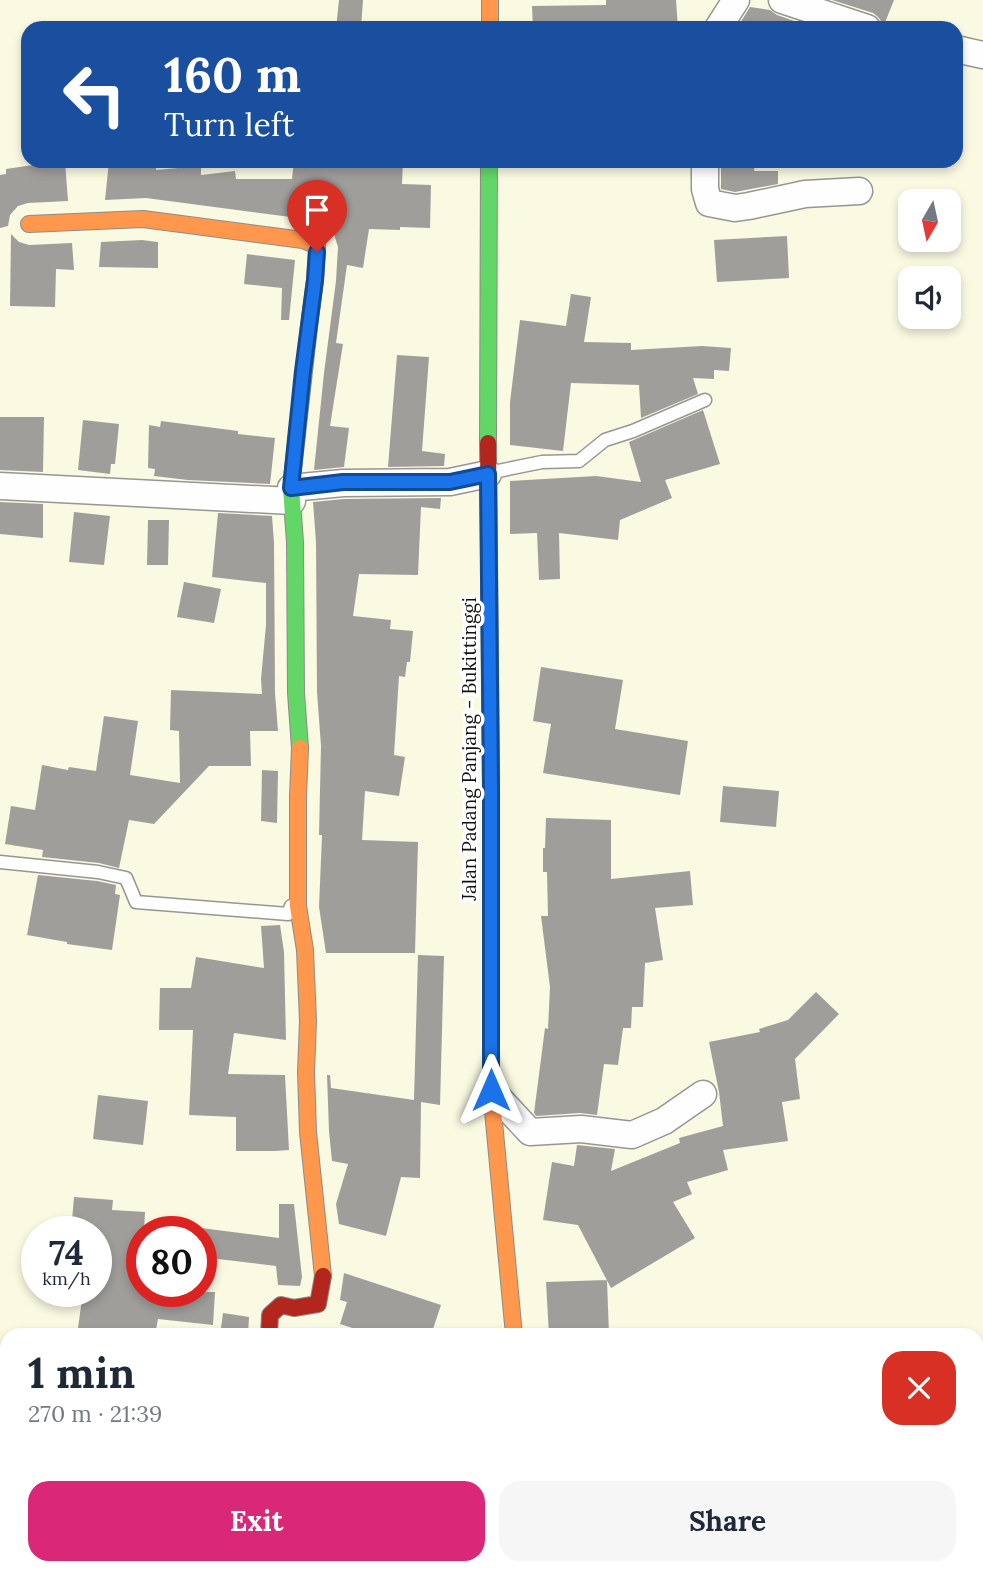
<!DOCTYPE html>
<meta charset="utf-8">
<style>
body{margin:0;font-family:Lora,serif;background:#f6f6f7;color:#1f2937;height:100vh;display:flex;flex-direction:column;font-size:26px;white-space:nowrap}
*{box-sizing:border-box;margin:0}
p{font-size:23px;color:#747a83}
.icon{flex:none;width:38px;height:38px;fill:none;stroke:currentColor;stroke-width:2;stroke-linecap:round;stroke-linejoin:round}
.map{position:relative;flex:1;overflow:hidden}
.side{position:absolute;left:0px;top:1328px;width:984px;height:247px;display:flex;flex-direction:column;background:#fff;border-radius:21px 21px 0 0;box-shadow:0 4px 10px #0003}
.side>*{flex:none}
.top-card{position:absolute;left:21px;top:21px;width:942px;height:147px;border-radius:21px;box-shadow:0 4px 10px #0003;background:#1a4fa0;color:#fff;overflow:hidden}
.needle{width:46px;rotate:189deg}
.tools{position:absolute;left:898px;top:189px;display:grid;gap:14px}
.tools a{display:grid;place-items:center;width:63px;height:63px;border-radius:14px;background:#fff;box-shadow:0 4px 10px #0003;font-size:35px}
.speed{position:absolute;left:21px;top:1216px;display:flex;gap:14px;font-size:35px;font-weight:700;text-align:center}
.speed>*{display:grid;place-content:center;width:91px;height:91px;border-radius:50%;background:#fff;box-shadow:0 4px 10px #0003;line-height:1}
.speed small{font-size:18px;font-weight:400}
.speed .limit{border:10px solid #d22;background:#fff;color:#111}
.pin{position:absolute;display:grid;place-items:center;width:60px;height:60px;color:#fff;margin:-72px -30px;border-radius:50% 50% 50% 0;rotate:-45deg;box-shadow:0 0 7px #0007}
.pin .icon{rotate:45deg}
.me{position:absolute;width:77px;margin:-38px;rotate:0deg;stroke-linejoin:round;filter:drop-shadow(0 0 5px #0008)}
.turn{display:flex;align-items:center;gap:24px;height:147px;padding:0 28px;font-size:32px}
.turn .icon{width:91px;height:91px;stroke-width:2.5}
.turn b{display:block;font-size:49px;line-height:60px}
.round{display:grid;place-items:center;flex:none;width:74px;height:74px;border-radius:21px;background:#f6f6f7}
.head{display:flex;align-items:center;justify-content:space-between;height:119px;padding:0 28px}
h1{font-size:42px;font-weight:700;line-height:52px}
.primary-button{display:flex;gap:14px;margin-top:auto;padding:14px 28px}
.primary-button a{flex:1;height:80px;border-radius:21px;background:#db2777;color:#fff;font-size:28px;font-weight:700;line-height:80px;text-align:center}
.primary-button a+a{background:#f6f6f7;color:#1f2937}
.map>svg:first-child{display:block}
.farmland{fill:#faf9e2;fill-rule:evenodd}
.building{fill:#a09e9b}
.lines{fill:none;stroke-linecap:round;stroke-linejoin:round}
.lane-casing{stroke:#969694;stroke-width:15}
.street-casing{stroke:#969694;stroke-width:29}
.fast-casing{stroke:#8d8c8a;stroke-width:18}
.slow-casing{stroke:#8d8c8a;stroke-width:18}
.jam-casing{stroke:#8d8c8a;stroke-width:18}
.lane{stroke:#fffefe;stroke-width:12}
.street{stroke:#fffefe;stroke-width:26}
.fast{stroke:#63d668;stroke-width:16}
.slow{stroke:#ff974d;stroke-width:16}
.jam{stroke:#b3261e;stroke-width:16}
.route-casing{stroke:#114b97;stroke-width:18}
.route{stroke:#1a73e8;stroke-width:12}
.labels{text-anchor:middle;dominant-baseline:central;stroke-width:7;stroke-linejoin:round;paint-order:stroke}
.street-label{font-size:19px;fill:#101010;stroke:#fff}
</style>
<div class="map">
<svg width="983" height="1574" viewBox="0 0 983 1574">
<rect width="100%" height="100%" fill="#fcfbf6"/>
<!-- farmland -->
<path class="farmland" d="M 0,0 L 983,0 L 983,1574 L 0,1574 ZM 28,28 L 956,28 L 956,161 L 28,161 ZM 910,201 L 948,201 L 948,240 L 910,240 ZM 910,278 L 948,278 L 948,317 L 910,317 ZM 37,1232 L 96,1232 L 96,1292 L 37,1292 ZM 142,1232 L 201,1232 L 201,1292 L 142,1292 ZM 7,1335 L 976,1335 L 976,1568 L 7,1568 Z"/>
<!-- building -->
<path class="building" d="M 339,0 L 363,0 L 361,28 L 336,28 Z
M 606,0 L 676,0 L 678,28 L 533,28 L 532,6 L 606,5 Z
M 832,0 L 894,0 L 884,25 L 878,17 L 873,13 Z
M 750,7 L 770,10 L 777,15 L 806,25 L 806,28 L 737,28 Z
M 33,161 L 65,161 L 68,201 L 28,203 L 18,206 L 10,215 L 8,226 L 0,228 L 0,175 L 6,174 L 6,169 L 33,165 Z
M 109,161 L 157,161 L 156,170 L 201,166 L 201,175 L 235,171 L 236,179 L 292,179 L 294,161 L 403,161 L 402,184 L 431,185 L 430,228 L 400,227 L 400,230 L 369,229 L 363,268 L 347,265 L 336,343 L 343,344 L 330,426 L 349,428 L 344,467 L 314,470 L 324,373 L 336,281 L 338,247 L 334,234 L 325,227 L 306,219 L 146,198 L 105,200 Z
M 721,161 L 755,161 L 754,171 L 778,171 L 778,184 L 735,192 L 721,189 Z
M 11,234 L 19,242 L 29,245 L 72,243 L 74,270 L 56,269 L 55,307 L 10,306 Z
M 787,236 L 789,278 L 717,282 L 714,240 Z
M 142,240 L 158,242 L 158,268 L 99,267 L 101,242 Z
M 247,254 L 295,260 L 289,320 L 281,320 L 282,288 L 244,284 Z
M 571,294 L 591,297 L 584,342 L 631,343 L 631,350 L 702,346 L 731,348 L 729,371 L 714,370 L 714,379 L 693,378 L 698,394 L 641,418 L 639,385 L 571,383 L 563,451 L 510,445 L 510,402 L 520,320 L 566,326 Z
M 397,355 L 429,357 L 422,451 L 445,454 L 444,466 L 388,467 Z
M 703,410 L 720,464 L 665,480 L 672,498 L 620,520 L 618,540 L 559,533 L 560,579 L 539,580 L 537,533 L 510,534 L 510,481 L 596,476 L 641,482 L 629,442 Z
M 0,417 L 44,417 L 43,472 L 0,470 Z
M 83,420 L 119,424 L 115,464 L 111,464 L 110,474 L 78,470 Z
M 161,421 L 238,431 L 238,434 L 275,438 L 270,484 L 188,480 L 154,476 L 155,469 L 148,468 L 149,425 L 160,427 Z
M 441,498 L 440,509 L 421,507 L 418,575 L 359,574 L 353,616 L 391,620 L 390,629 L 413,631 L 410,662 L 407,662 L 405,677 L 399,676 L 394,755 L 405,757 L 399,796 L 365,791 L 362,840 L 418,842 L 415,953 L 326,953 L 319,907 L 322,835 L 319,835 L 321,746 L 317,692 L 316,542 L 313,502 L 344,499 Z
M 0,502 L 43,504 L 43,538 L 0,534 Z
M 74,512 L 110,516 L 104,565 L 69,562 Z
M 218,513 L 272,516 L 274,543 L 275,693 L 278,731 L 250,731 L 251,766 L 209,766 L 154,824 L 129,820 L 119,868 L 99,863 L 42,857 L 43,850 L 5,844 L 11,806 L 35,810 L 42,765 L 68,770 L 69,767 L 96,771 L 104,716 L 138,721 L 130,775 L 180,783 L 179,731 L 170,730 L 171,690 L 262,694 L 261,679 L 266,625 L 266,583 L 212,577 Z
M 148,520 L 169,520 L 168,565 L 147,565 Z
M 184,582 L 221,589 L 214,623 L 177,617 Z
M 541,667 L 623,680 L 615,729 L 688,741 L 680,795 L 543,773 L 551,724 L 533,721 Z
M 262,770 L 278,771 L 277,823 L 261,821 Z
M 723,786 L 779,791 L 776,827 L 720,822 Z
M 546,818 L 611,820 L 611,879 L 690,871 L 693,905 L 655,908 L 663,960 L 645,963 L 643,1007 L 632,1007 L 631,1028 L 623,1028 L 618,1065 L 604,1064 L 597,1115 L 580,1113 L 536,1116 L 534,1113 L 545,1028 L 548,1029 L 550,987 L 541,916 L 548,916 L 547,872 L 543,872 L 543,848 L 545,848 Z
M 38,875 L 97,881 L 116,885 L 115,894 L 120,895 L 112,950 L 67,944 L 67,942 L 27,935 Z
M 280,925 L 284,952 L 286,1040 L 234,1033 L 228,1074 L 285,1075 L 289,1150 L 275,1151 L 236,1151 L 236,1117 L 189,1115 L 193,1030 L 159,1030 L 160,988 L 191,988 L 196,957 L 264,968 L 261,926 Z
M 418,955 L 444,956 L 440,1105 L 421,1102 L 420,1178 L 401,1177 L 386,1236 L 339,1224 L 336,1204 L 348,1164 L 332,1161 L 329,1131 L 327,1075 L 330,1075 L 331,1088 L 414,1100 Z
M 816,992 L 839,1014 L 795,1059 L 800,1099 L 782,1102 L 788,1141 L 723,1150 L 728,1170 L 687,1182 L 692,1194 L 673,1202 L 695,1238 L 611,1288 L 578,1225 L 543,1220 L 552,1162 L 574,1166 L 577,1145 L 615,1149 L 611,1171 L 680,1143 L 679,1138 L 723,1126 L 719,1092 L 709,1042 L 760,1032 L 759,1029 L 788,1020 Z
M 98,1095 L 148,1101 L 143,1145 L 93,1139 Z
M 74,1197 L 113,1200 L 112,1210 L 145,1212 L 144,1232 L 142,1232 L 142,1292 L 215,1292 L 213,1325 L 158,1319 L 155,1335 L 77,1335 L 83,1292 L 96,1292 L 96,1232 L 71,1232 Z
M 279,1204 L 294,1204 L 302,1277 L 300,1286 L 278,1285 L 276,1266 L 201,1257 L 201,1228 L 279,1238 Z
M 344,1273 L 441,1305 L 431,1335 L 374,1335 L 340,1324 L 347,1302 L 340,1300 Z
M 607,1280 L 609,1335 L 549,1335 L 546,1282 Z
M 223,1313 L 249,1317 L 248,1335 L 220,1335 Z"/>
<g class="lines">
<!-- lane casing -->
<g class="lane-casing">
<path id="lane" d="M 493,472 L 542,462 L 579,461 L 605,440 L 633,431 L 705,400
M 0,862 L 98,872 L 126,878 L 136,902 L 288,914 L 291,906"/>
</g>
<!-- street casing -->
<g class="street-casing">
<path id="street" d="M 782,0 L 867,28
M 718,28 L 736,0
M 956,49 L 983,55
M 705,161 L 705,189 L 709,203 L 735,208 L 749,206 L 805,194 L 859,191
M 0,486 L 292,501
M 291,488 L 343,483 L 450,482 L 488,474
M 491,1090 L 530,1132 L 581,1129 L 632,1135 L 664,1121 L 703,1094
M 248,1574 L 249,1568"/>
</g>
<!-- fast casing -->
<g class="fast-casing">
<path id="fast" d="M 488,443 L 489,161
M 300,748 L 296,693 L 295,542 L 291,488 L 310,318
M 532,1568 L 532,1574"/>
</g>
<!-- slow casing -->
<g class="slow-casing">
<path id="slow" d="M 490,0 L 490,28
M 29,224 L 143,219 L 303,240 L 317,246 L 315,280 L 310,318
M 300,748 L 298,796 L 298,906 L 305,950 L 308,1021 L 306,1072 L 308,1132 L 323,1276
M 491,781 L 491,1090 L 514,1335"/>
</g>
<!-- jam casing -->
<g class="jam-casing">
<path id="jam" d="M 488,443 L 491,781
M 269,1335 L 270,1315 L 281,1305 L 294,1308 L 318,1304 L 323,1276"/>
</g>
<!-- lane -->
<use href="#lane" class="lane"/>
<!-- street -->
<use href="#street" class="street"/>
<!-- fast -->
<use href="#fast" class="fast"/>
<!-- slow -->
<use href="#slow" class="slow"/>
<!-- jam -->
<use href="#jam" class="jam"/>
</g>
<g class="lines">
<!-- route casing -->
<g class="route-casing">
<path id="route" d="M 317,252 L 315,280 L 303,371 L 291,488 L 343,482 L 450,482 L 488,474 L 491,787 L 491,1090"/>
</g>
<!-- route -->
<use href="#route" class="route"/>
</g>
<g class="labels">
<!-- street labels -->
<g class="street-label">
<text transform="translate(469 749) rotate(-90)">Jalan Padang Panjang - Bukittinggi</text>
</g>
</g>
</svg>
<div class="tools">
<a><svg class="needle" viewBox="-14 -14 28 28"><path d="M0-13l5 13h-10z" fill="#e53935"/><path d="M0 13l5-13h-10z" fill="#747a83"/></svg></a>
<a><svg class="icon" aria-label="sound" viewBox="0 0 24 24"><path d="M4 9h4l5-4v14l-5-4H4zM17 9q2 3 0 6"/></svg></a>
</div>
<div class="speed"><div>74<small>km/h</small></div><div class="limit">80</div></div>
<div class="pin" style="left:317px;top:252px;background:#d93025"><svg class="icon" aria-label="arrive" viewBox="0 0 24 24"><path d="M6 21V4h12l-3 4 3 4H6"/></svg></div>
<svg class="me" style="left:491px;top:1090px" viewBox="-20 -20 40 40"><path d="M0-17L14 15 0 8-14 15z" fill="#1a73e8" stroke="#fff" stroke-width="4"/></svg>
<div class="top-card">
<div class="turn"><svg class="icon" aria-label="left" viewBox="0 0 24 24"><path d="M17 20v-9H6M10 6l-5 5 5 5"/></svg><div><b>160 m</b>Turn left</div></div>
</div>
<section class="side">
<div class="head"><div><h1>1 min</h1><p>270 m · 21:39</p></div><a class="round" style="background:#d93025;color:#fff"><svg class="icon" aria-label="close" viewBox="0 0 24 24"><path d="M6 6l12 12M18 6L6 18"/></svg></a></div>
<div class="primary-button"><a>Exit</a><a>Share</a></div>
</section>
</div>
